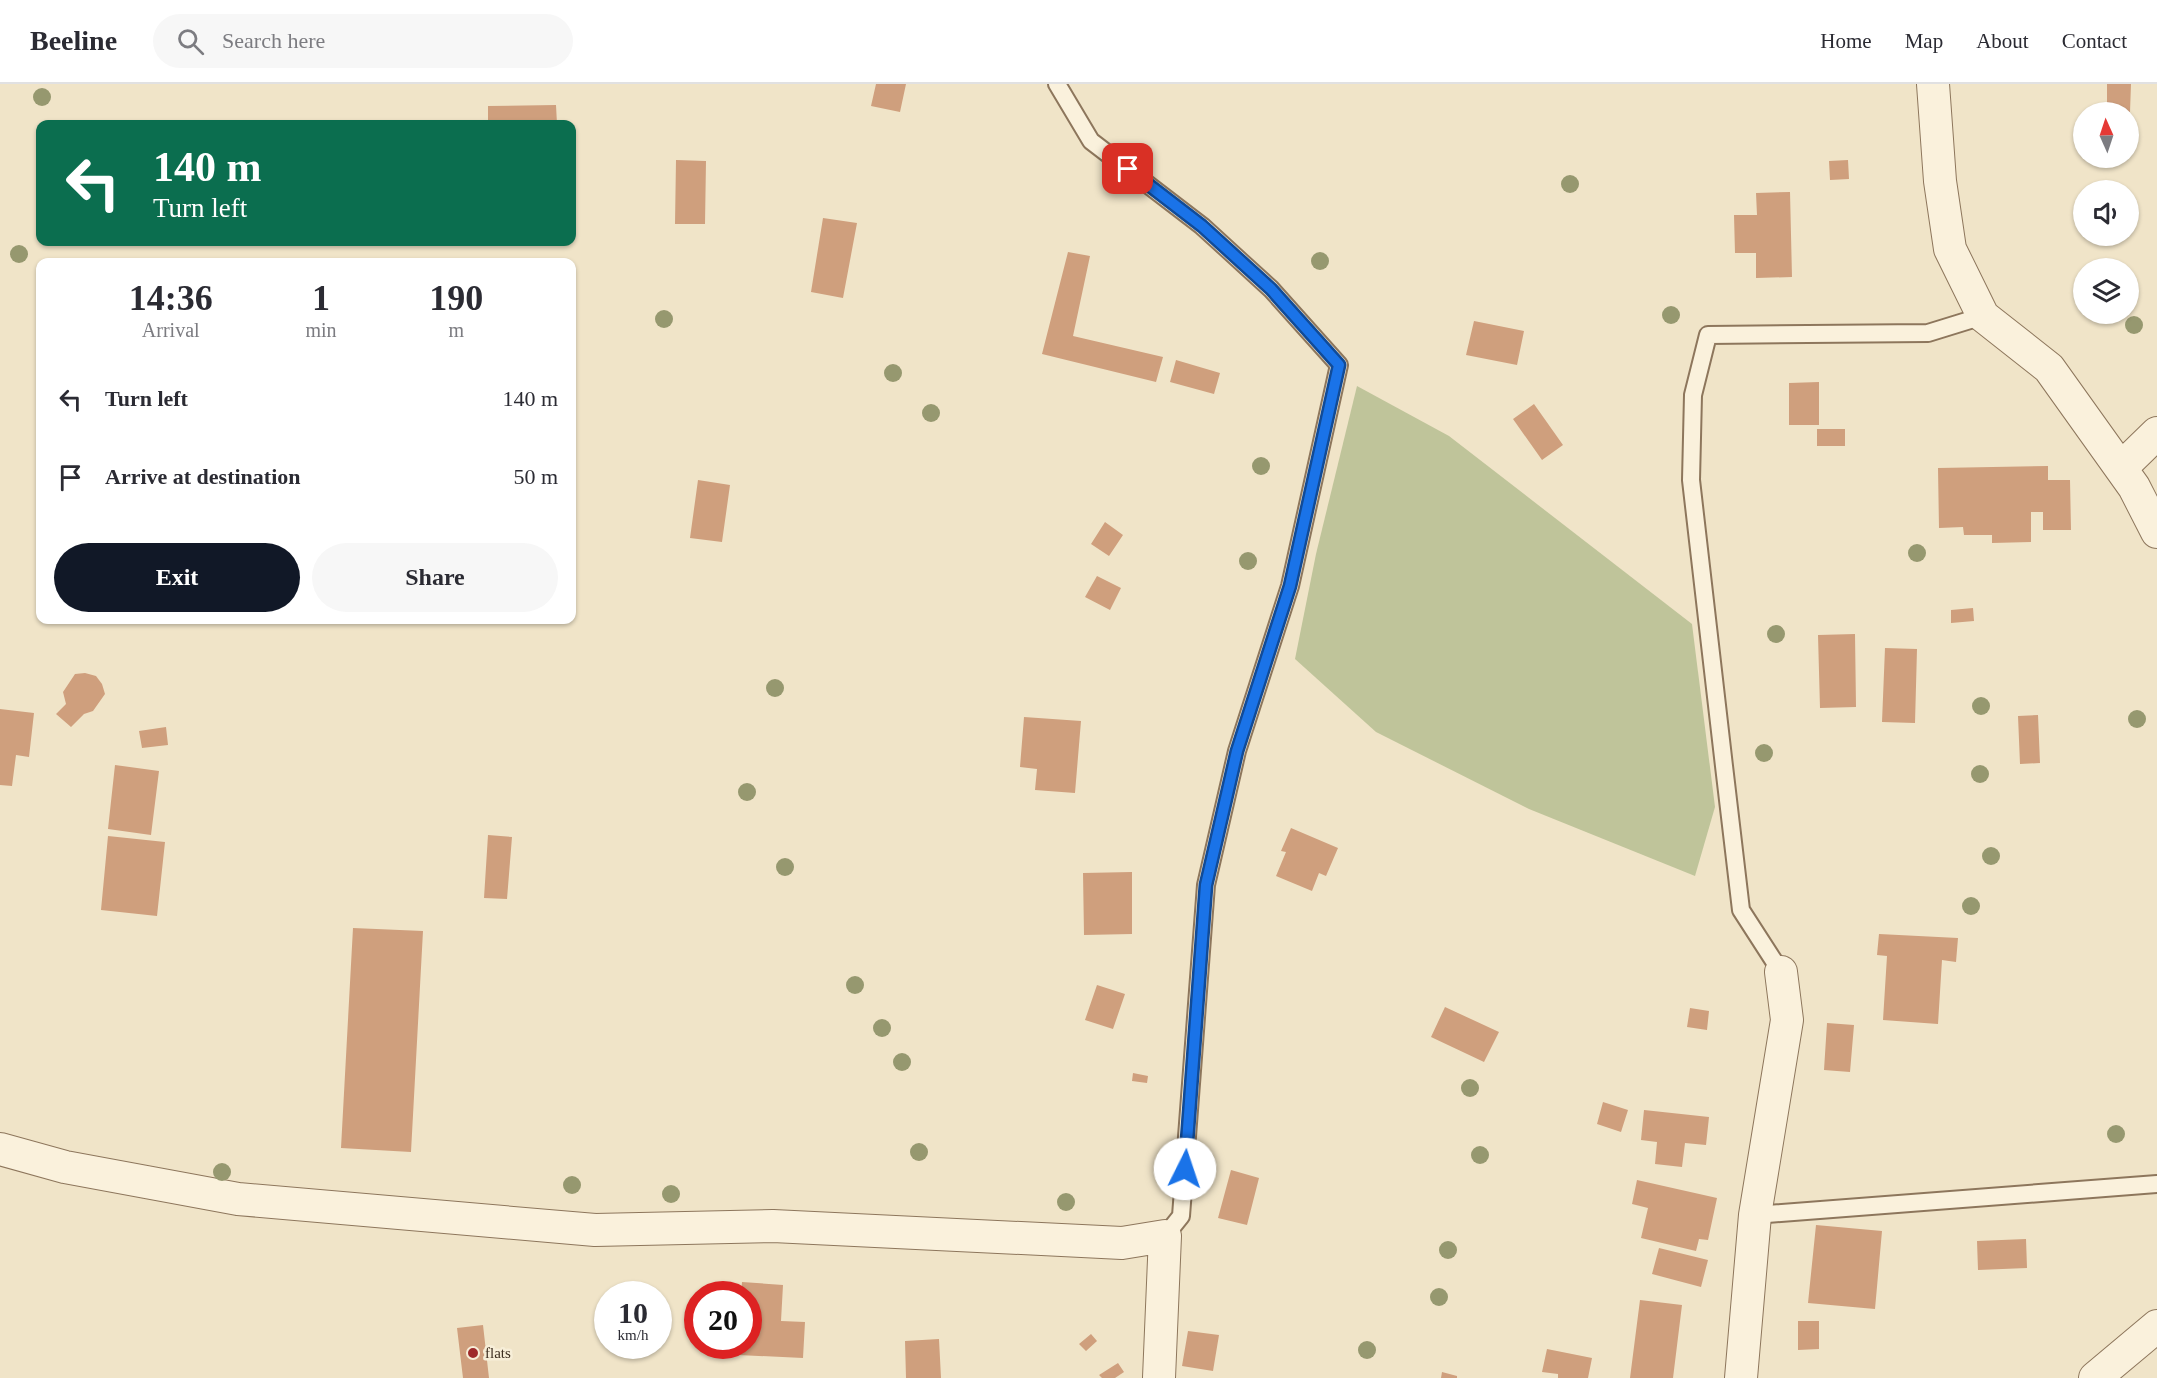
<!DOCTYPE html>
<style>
body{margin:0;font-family:"Times New Roman",serif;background:#f7f7f7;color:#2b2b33;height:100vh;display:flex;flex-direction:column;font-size:22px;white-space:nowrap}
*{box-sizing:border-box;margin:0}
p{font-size:20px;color:#7c7c81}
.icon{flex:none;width:33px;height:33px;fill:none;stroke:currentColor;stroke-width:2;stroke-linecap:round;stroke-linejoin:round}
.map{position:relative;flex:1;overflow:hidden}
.sheet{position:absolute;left:36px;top:174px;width:540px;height:366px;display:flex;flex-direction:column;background:#fff;border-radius:12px;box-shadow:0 2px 4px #0004}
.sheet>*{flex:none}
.banner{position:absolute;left:36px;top:36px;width:540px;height:126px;border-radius:12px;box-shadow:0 2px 4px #0004;background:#0b6e4f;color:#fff;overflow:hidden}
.needle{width:39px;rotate:357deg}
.buttons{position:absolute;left:2073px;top:18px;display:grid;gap:12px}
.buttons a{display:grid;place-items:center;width:66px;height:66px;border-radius:50%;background:#fff;box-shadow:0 2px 4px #0004;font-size:30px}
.speed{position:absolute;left:594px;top:1197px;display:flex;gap:12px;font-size:30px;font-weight:700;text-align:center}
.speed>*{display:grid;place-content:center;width:78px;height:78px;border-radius:50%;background:#fff;box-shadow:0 2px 4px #0004;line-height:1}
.speed small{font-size:15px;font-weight:400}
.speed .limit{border:9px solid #d22;background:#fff;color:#111}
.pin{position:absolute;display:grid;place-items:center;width:51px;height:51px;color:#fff;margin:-26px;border-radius:12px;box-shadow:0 3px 9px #0006}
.me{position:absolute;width:66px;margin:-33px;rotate:4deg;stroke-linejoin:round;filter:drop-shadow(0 0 4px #0008)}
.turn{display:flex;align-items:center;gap:21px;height:126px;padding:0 18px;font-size:27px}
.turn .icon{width:78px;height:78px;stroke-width:2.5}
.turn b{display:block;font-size:42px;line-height:51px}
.eta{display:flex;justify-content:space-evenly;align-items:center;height:102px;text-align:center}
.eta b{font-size:36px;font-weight:700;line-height:42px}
.cta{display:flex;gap:12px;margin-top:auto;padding:12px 18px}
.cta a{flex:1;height:69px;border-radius:36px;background:#111827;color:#fff;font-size:24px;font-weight:700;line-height:69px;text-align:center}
.cta a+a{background:#f7f7f7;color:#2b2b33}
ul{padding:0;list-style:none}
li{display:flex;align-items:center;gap:18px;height:78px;padding:0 18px}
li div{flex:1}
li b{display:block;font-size:22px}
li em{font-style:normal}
header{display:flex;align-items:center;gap:36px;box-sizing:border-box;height:84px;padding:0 30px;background:#fff;border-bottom:2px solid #e1e1e2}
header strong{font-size:28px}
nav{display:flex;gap:33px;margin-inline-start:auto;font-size:21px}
.search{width:420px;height:54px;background:#f7f7f7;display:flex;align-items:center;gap:15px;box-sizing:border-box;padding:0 21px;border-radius:33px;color:#7c7c81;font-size:22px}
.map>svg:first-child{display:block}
.cemetery{fill:#bfc49a}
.building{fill:#cf9f7d}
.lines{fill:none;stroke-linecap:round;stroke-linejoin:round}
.lane-casing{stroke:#8d765c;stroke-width:20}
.street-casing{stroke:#8d765c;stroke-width:34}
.lane{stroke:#faf1dc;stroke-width:16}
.street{stroke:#faf1dc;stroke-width:32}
.tree{fill:#96986f}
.route-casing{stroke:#114b97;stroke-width:15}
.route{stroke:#1a73e8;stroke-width:10}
.poi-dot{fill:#9e2a2b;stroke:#f7eed8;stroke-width:2}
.labels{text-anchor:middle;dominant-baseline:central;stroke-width:5;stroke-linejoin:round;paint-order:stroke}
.poi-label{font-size:15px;fill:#3d2e20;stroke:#f7eed8;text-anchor:start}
</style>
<header>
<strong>Beeline</strong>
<div class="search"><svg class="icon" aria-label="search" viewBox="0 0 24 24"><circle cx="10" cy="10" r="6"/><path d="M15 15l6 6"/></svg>Search here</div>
<nav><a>Home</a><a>Map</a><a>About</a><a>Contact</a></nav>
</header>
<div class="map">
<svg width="2157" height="1294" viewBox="0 0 2157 1294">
<rect width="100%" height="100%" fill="#f0e4c8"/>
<!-- cemetery -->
<path class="cemetery" d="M 1357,302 L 1449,352 L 1692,540 L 1715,723 L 1695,792 L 1529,725 L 1376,648 L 1295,575 L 1316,470 Z"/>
<!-- building -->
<path class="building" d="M 876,0 L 906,0 L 900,28 L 871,22 Z
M 2107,0 L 2131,0 L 2130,28 L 2107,28 Z
M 556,21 L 557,40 L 488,40 L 488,22 Z
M 676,76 L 706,77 L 705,140 L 675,140 Z
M 1848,76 L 1849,95 L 1830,96 L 1829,77 Z
M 1790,108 L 1792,193 L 1756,194 L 1756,169 L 1735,169 L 1734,131 L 1757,131 L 1756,109 Z
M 823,134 L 857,139 L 843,214 L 811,208 Z
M 1068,168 L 1090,172 L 1073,252 L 1163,273 L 1156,298 L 1042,270 Z
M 1474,237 L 1524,247 L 1517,281 L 1466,271 Z
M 1176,276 L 1220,289 L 1214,310 L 1170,298 Z
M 1819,298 L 1819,341 L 1789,341 L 1789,299 Z
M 1534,320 L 1563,361 L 1542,376 L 1513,335 Z
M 1817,345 L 1845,345 L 1845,362 L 1817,362 Z
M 2048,382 L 2048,396 L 2070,396 L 2071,446 L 2043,446 L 2043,428 L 2031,428 L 2031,458 L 1992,459 L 1992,451 L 1964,451 L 1963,443 L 1939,444 L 1938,384 Z
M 698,396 L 730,401 L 722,458 L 690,454 Z
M 1105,438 L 1123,451 L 1109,472 L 1091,460 Z
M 1097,492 L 1121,504 L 1110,526 L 1085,513 Z
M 1973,524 L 1974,537 L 1951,539 L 1951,526 Z
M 1855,550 L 1856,623 L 1820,624 L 1818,551 Z
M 1885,564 L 1917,565 L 1915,639 L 1882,638 Z
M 85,589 L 96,592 L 102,600 L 105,610 L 93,627 L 84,630 L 71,643 L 56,630 L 66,620 L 63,608 L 75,590 Z
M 0,625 L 34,629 L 29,673 L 16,671 L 12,702 L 0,701 Z
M 2038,631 L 2040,679 L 2020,680 L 2018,632 Z
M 1024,633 L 1081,637 L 1075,709 L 1035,706 L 1037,685 L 1020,683 Z
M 166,643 L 168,661 L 142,664 L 139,647 Z
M 115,681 L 159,687 L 151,751 L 108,745 Z
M 1291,744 L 1338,764 L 1326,792 L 1319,789 L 1312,807 L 1276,792 L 1286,768 L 1281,767 Z
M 488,751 L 512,753 L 507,815 L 484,814 Z
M 108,752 L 165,758 L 157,832 L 101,826 Z
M 1132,788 L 1132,850 L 1084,851 L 1083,789 Z
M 353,844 L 423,847 L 411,1068 L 341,1064 Z
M 1879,850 L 1958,854 L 1956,878 L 1942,876 L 1938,940 L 1883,936 L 1887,872 L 1877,871 Z
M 1097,901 L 1125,910 L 1113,945 L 1085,936 Z
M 1445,923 L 1499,948 L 1484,978 L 1431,953 Z
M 1690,924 L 1709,927 L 1707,946 L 1687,943 Z
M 1827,939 L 1854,941 L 1850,988 L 1824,986 Z
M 1133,989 L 1148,992 L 1147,999 L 1132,997 Z
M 1603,1018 L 1628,1026 L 1621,1048 L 1597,1040 Z
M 1644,1026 L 1709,1033 L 1706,1061 L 1685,1059 L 1682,1083 L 1655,1080 L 1657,1058 L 1641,1056 Z
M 1231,1086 L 1259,1094 L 1247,1141 L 1218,1134 Z
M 1637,1096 L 1717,1114 L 1708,1156 L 1699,1155 L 1696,1167 L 1641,1154 L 1648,1124 L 1632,1120 Z
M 1816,1141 L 1882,1147 L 1875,1225 L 1808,1219 Z
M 2026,1155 L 2027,1184 L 1978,1186 L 1977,1157 Z
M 1659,1164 L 1708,1176 L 1701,1203 L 1652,1190 Z
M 742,1198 L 783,1201 L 781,1237 L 805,1238 L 803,1274 L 738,1271 L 739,1262 L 748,1262 L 748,1210 L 741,1210 Z
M 1640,1216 L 1682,1221 L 1673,1294 L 1630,1294 Z
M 1798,1237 L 1819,1237 L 1819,1265 L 1798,1266 Z
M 483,1241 L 489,1294 L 463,1294 L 457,1244 Z
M 1188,1247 L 1219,1251 L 1213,1287 L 1182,1282 Z
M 1091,1250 L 1097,1257 L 1086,1267 L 1079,1260 Z
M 939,1255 L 941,1294 L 906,1294 L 905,1257 Z
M 1547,1265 L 1592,1274 L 1588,1294 L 1558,1294 L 1558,1290 L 1542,1288 Z
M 1118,1279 L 1124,1288 L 1115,1294 L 1102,1294 L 1099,1291 Z
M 1442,1288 L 1457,1292 L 1457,1294 L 1441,1294 Z"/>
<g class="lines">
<!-- lane casing -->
<g class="lane-casing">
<path id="lane" d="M 1057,0 L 1091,57 L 1202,142 L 1271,205 L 1339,281 L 1290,502 L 1237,667 L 1206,801 L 1181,1132 L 1165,1152
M 1781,888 L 1741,826 L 1724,682 L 1691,396 L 1693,311 L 1708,251 L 1928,249 L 1983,232
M 1755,1131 L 2157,1100"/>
</g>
<!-- street casing -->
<g class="street-casing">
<path id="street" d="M 1933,0 L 1940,97 L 1950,165 L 1983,232 L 2049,284 L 2134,403 L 2157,448
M 2121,384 L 2157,349
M 0,1065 L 65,1083 L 238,1115 L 595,1146 L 773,1142 L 1122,1159 L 1165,1152 L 1159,1294
M 1741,1294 L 1755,1131 L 1787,936 L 1781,888
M 2095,1294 L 2157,1242"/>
</g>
<!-- lane -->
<use href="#lane" class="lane"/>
<!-- street -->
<use href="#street" class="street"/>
</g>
<!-- trees -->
<g class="tree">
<circle cx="42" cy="13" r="9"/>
<circle cx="1570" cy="100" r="9"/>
<circle cx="19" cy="170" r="9"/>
<circle cx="1320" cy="177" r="9"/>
<circle cx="1671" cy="231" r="9"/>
<circle cx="664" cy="235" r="9"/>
<circle cx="2134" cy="241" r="9"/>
<circle cx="893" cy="289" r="9"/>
<circle cx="931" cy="329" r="9"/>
<circle cx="1261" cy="382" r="9"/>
<circle cx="1917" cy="469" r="9"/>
<circle cx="1248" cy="477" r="9"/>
<circle cx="1776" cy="550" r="9"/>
<circle cx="775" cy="604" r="9"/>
<circle cx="1981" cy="622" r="9"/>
<circle cx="2137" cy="635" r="9"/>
<circle cx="1764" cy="669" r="9"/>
<circle cx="1980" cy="690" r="9"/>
<circle cx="747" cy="708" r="9"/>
<circle cx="1991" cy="772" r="9"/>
<circle cx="785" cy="783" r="9"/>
<circle cx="1971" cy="822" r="9"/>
<circle cx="855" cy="901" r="9"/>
<circle cx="882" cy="944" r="9"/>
<circle cx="902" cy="978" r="9"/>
<circle cx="1470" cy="1004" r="9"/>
<circle cx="2116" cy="1050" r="9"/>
<circle cx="919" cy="1068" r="9"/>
<circle cx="1480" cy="1071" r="9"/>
<circle cx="222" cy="1088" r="9"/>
<circle cx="572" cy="1101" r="9"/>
<circle cx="671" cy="1110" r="9"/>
<circle cx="1066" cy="1118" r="9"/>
<circle cx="1448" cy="1166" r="9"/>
<circle cx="1439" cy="1213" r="9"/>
<circle cx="1367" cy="1266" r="9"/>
</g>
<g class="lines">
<!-- route casing -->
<g class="route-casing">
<path id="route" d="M 1128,85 L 1202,142 L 1271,205 L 1339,281 L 1290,502 L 1237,667 L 1206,801 L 1185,1085"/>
</g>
<!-- route -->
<use href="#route" class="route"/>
</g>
<!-- markers -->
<circle class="poi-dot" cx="473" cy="1269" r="6"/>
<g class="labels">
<!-- poi labels -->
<g class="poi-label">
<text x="485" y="1269">flats</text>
</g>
</g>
</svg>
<div class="buttons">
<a><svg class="needle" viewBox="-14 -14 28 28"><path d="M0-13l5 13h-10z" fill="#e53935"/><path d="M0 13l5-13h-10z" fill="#7c7c81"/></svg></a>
<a><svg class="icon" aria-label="sound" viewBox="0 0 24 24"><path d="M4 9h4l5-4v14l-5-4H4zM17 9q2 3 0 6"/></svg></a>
<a><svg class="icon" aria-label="layers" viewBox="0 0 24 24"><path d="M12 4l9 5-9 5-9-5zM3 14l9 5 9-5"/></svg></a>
</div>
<div class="speed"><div>10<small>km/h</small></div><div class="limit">20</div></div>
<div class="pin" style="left:1128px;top:85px;background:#d93025"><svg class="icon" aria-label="arrive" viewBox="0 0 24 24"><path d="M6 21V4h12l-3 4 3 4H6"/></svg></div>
<svg class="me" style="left:1185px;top:1085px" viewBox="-20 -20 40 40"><circle r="19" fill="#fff"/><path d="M0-13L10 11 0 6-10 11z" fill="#1a73e8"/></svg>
<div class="banner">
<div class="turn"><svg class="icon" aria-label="left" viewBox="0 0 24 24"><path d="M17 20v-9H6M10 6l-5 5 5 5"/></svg><div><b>140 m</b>Turn left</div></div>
</div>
<section class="sheet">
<div class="eta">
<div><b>14:36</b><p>Arrival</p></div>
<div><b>1</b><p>min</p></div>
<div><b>190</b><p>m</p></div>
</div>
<ul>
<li><svg class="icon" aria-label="left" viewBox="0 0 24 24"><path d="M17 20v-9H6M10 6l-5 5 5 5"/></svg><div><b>Turn left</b></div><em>140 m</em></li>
<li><svg class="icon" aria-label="arrive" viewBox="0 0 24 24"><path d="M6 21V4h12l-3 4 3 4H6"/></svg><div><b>Arrive at destination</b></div><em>50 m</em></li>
</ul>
<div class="cta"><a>Exit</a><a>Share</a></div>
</section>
</div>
